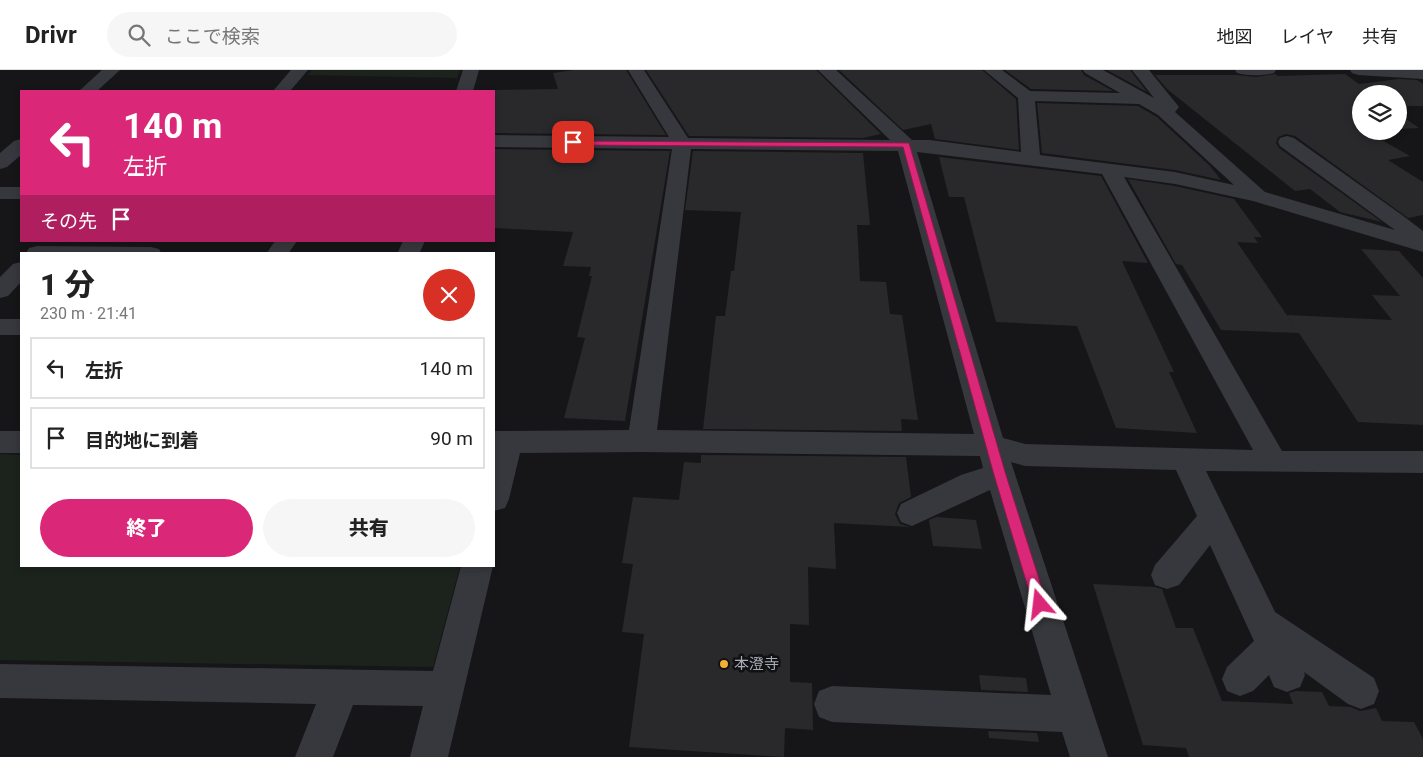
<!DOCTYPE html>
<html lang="ja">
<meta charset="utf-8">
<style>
body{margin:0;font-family:Roboto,"Noto Sans JP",sans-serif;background:#f6f6f6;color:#222;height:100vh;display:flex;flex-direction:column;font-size:19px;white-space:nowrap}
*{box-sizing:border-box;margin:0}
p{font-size:16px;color:#767676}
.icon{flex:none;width:28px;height:28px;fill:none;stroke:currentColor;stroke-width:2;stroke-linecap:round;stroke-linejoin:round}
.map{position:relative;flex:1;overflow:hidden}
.sheet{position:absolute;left:20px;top:182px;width:475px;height:315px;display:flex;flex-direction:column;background:#fff;border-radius:0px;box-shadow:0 2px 8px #0003}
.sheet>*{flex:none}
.top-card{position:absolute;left:20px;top:20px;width:475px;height:152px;border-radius:0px;box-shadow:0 2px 8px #0003;background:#db2777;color:#fff;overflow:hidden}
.buttons{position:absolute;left:1352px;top:15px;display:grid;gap:10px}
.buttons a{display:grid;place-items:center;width:55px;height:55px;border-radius:50%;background:#fff;box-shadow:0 2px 8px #0003;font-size:25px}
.pin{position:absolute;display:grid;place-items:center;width:42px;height:42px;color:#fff;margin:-21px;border-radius:10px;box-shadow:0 2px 8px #0006}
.me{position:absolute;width:55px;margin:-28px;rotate:343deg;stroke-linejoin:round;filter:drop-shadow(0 0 4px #0008)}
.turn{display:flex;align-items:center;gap:18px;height:105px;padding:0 20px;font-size:22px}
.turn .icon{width:65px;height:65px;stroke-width:2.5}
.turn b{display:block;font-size:35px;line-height:42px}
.then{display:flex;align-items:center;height:48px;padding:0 20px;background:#0003;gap:10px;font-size:19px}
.round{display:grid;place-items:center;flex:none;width:52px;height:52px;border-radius:26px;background:#f6f6f6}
.overview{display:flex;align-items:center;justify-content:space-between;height:85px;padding:0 20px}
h1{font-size:30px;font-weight:800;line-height:38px}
.action{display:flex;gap:10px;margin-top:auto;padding:10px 20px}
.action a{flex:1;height:58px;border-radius:30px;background:#db2777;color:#fff;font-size:20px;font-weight:800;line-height:58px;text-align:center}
.action a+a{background:#f6f6f6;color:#222}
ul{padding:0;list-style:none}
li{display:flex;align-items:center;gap:15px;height:62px;margin:0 10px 8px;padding:0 10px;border:2px solid #e0e0e0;border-radius:0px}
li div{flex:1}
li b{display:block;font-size:19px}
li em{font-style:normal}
header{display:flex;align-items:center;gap:30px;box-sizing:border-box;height:70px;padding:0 25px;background:#fff;border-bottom:1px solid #e0e0e0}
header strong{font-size:24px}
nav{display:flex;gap:28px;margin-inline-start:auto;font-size:18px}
.search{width:350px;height:45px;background:#f6f6f6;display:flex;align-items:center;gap:12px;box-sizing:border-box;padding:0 18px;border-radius:28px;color:#767676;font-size:19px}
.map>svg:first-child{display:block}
.green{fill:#1c231d}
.building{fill:#29292c}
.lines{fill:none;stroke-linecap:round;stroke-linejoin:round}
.minor{fill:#37383d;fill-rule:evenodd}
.route{fill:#db2777;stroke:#8e194d}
.poi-dot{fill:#f2b134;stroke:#111113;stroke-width:2}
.labels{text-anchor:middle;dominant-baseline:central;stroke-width:5;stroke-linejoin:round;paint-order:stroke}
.near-poi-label{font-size:15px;fill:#a8adb8;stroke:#111113;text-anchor:start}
</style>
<header>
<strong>Drivr</strong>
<div class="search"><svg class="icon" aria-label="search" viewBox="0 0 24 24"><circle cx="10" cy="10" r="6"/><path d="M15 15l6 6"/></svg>ここで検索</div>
<nav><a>地図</a><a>レイヤ</a><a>共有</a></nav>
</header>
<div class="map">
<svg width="1423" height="687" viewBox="0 0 1423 687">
<rect width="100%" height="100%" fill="#161618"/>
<!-- green -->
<path class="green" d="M 312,0 L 460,0 L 457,8 L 307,5 Z
M 0,384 L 21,385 L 21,496 L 460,496 L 433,597 L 0,590 Z"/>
<!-- building -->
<path class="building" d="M 574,0 L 626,0 L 666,65 L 494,63 L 494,20 L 558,19 L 553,3 Z
M 646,0 L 816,0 L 881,64 L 863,68 L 689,66 Z
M 839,0 L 982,0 L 1016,29 L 1019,80 L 935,69 L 931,54 L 903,60 Z
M 1005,0 L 1081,0 L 1084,5 L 1113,21 L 1031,19 Z
M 1107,0 L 1130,0 L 1147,22 Z
M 1275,4 L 1278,6 L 1345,4 L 1359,14 L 1399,9 L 1417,10 L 1423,14 L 1423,36 L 1399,36 L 1399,24 L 1361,24 L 1361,61 L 1366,61 L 1410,86 L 1388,90 L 1423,112 L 1423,145 L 1408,148 L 1295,66 L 1286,64 L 1278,67 L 1276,73 L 1279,78 L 1382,152 L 1340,142 L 1310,119 L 1295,121 L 1167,19 L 1155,5 L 1237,5 L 1256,7 Z
M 1037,33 L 1138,36 L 1157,47 L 1210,96 L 1221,110 L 1175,100 L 1042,83 Z
M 1399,44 L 1419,58 L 1399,59 Z
M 494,79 L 670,81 L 625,351 L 564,348 L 585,268 L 577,267 L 592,206 L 589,206 L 591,197 L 563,196 L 573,162 L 494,158 Z
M 693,81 L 863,83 L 870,155 L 857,155 L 860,211 L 886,212 L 890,244 L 902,245 L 918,350 L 901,349 L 902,361 L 703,359 L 716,246 L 725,246 L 731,201 L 734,201 L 741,142 L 685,140 Z
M 939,87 L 1101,106 L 1148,193 L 1122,191 L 1174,302 L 1169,302 L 1197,363 L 1116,358 L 1077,256 L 996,252 L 964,127 L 949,127 Z
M 1128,109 L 1175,116 L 1234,129 L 1262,167 L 1254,167 L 1258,173 L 1237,172 L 1299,263 L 1221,260 L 1182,195 L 1176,194 Z
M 1361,179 L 1399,181 L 1423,208 L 1423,355 L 1358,352 L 1287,245 L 1392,250 L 1372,225 L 1400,226 Z
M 701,385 L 906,387 L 911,427 L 899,433 L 895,444 L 900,454 L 910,457 L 834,453 L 836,499 L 808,497 L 809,555 L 790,554 L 790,612 L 812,613 L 813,660 L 785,658 L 784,687 L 629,677 L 644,564 L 622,562 L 633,494 L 622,493 L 633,427 L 679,430 L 684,392 L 701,393 Z
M 936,447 L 976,450 L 982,479 L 933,476 L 929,450 Z
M 1093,514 L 1155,517 L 1162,519 L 1176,558 L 1193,558 L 1222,631 L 1293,634 L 1289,623 L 1296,621 L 1322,622 L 1329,636 L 1351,637 L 1360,641 L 1376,638 L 1382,651 L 1414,652 L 1423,669 L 1423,687 L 1189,687 L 1186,678 L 1143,675 Z
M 979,605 L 1026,608 L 1028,622 L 981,620 Z
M 988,661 L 1037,663 L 1039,672 L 989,668 Z"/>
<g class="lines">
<!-- minor -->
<path class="minor" d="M 102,0 L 120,0 L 97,21 L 79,21 Z
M 291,0 L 308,0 L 290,21 L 273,21 Z
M 463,0 L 479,0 L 473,21 L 456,21 Z
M 628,0 L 644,0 L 688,68 L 890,70 L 818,0 L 836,0 L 912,70 L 930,70 L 1021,82 L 1018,28 L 984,0 L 1002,0 L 1030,21 L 1120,23 L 1085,3 L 1083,0 L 1103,0 L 1154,28 L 1132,0 L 1149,0 L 1179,37 L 1175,42 L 1265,122 L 1395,160 L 1280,76 L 1278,72 L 1280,68 L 1287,66 L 1294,68 L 1402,145 L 1423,161 L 1423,182 L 1253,131 L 1175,114 L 1124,107 L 1282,381 L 1423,381 L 1423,403 L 1206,401 L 1275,542 L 1374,608 L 1379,621 L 1374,634 L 1361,639 L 1348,634 L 1304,602 L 1305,605 L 1300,617 L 1287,622 L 1274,617 L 1269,605 L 1253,621 L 1240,626 L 1227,621 L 1222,609 L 1227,597 L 1254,571 L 1210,475 L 1179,515 L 1167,519 L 1155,515 L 1151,505 L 1155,495 L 1197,446 L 1176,400 L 1025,396 L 1011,392 L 1108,687 L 1070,687 L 1062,662 L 832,652 L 819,647 L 814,634 L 819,621 L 832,616 L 1051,625 L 990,420 L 912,456 L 901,452 L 897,443 L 901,434 L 961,405 L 983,398 L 980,386 L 642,382 L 520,383 L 509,429 L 505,438 L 494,441 L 494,361 L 629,360 L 672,79 L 494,77 L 494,65 L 669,67 ZM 1035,31 L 1139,34 L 1158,45 L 1234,115 L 1175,102 L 1040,85 ZM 691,79 L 898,81 L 974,364 L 657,360 ZM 917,82 L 1102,104 L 1253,380 L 1025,374 L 1003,368 Z
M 1235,0 L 1276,0 L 1274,3 C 1263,6 1248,6 1237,3 Z
M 1350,0 L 1423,0 L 1423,9 L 1358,5 L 1352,3 Z
M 21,69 L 21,85 L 7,97 L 0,99 L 0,83 L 14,71 Z
M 0,117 L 21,117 L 21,129 L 0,129 Z
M 275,171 L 297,171 L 288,184 L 266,184 Z
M 403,171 L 425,171 L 419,184 L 397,184 Z
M 37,176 L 151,177 L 159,179 L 162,184 L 26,183 L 29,178 Z
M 21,192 L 21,212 L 8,226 L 0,228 L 0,207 L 13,194 Z
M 0,249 L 21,249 L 21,265 L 0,265 Z
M 0,361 L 21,361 L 21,383 L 0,383 Z
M 461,496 L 493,496 L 448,687 L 410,687 L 423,636 L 353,635 L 333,687 L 295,687 L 316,634 L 0,628 L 0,594 L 433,601 Z"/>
</g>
<!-- route -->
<path class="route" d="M 571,71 L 909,73 L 1006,405 L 1047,534 L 1045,538 L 1040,540 L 1035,538 L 1033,534 L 994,405 L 903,77 L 573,75 L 570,72 Z"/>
<!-- markers -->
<circle class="poi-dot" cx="724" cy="594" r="5"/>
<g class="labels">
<!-- near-poi labels -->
<g class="near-poi-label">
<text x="734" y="594">本澄寺</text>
</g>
</g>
</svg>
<div class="buttons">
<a><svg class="icon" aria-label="layers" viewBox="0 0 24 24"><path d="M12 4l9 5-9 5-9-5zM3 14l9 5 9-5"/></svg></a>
</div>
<div class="pin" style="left:573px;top:72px;background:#d93025"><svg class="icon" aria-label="arrive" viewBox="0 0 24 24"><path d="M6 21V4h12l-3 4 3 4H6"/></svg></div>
<svg class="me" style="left:1040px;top:534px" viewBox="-20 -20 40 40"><path d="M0-17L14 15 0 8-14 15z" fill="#db2777" stroke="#fff" stroke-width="4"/></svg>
<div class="top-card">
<div class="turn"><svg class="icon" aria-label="left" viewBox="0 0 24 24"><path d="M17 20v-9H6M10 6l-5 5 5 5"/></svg><div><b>140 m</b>左折</div></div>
<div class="then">その先<svg class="icon" aria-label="arrive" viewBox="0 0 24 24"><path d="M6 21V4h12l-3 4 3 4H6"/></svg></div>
</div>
<section class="sheet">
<div class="overview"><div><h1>1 分</h1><p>230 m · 21:41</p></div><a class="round" style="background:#d93025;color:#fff"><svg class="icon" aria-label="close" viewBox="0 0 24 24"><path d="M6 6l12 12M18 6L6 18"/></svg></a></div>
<ul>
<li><svg class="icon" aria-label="left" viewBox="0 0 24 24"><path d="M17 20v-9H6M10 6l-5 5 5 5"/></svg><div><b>左折</b></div><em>140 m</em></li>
<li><svg class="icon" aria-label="arrive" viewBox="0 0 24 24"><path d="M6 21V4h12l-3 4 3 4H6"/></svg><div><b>目的地に到着</b></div><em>90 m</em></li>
</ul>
<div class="action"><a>終了</a><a>共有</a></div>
</section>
</div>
